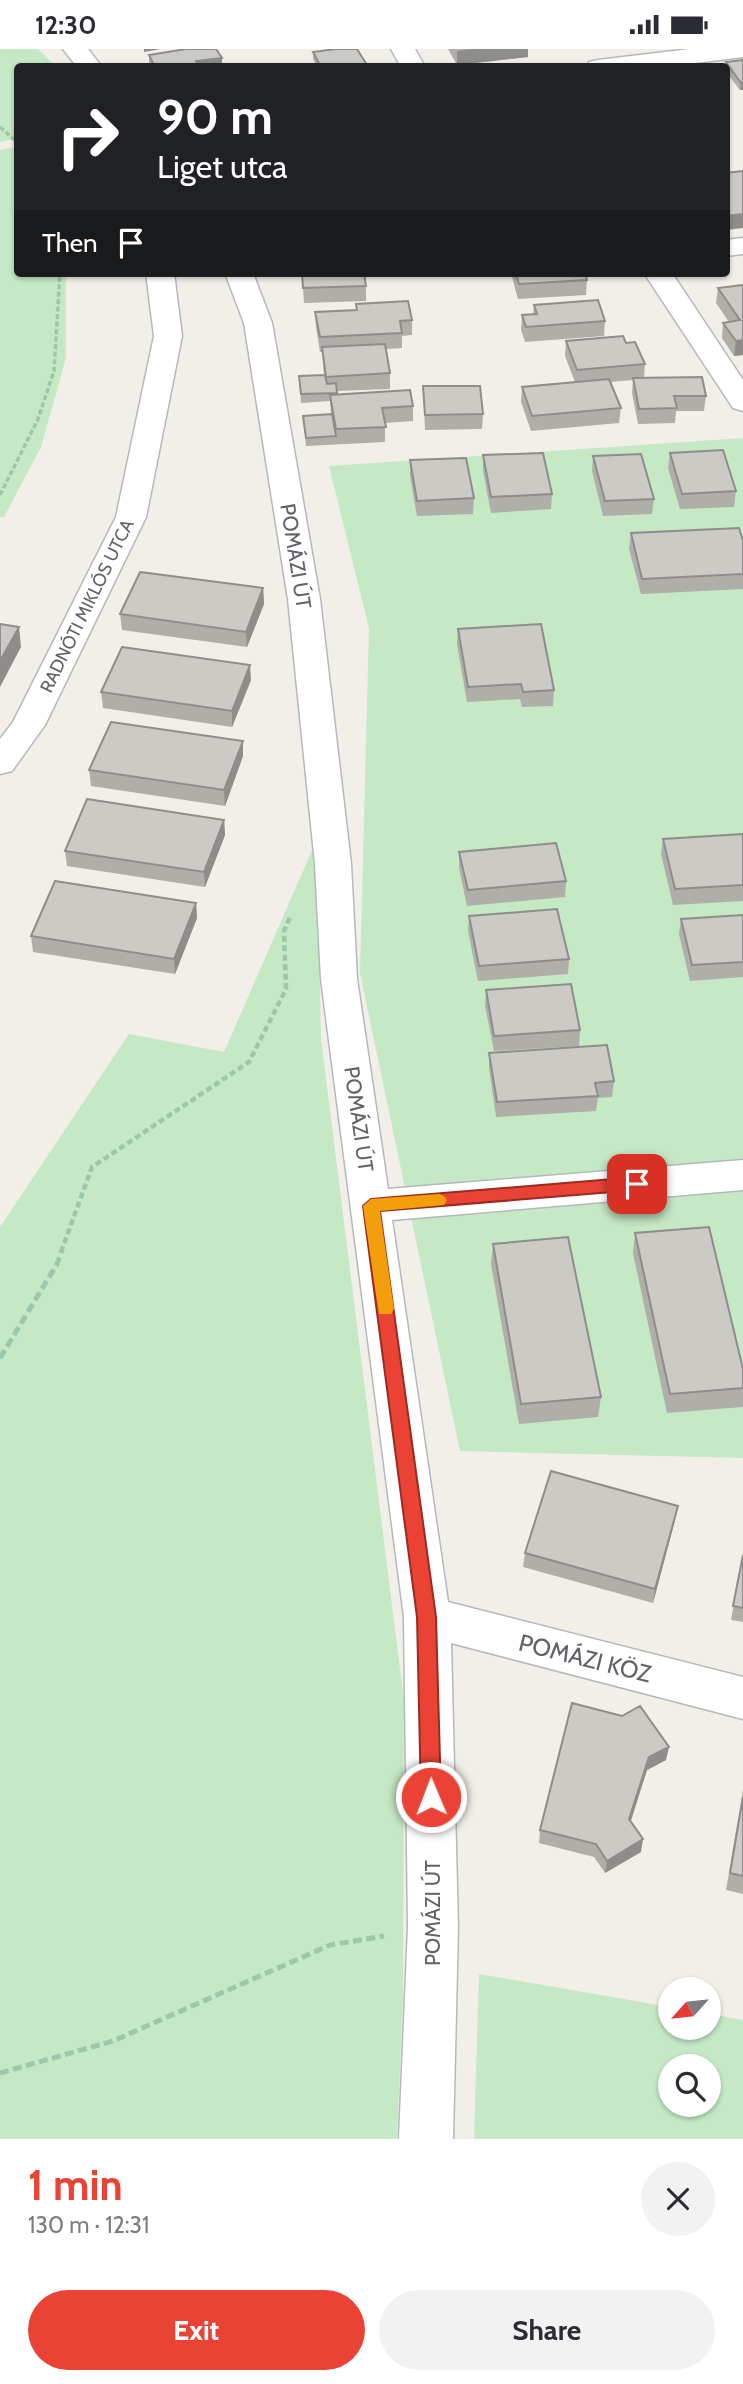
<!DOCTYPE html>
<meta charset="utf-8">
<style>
body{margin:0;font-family:Cabin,sans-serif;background:#f2f2f3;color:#2b2b33;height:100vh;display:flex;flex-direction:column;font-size:26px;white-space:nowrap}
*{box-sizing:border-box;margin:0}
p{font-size:23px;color:#7c7c81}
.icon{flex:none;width:38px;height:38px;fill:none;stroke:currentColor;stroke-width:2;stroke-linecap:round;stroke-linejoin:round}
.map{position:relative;height:2090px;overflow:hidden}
.side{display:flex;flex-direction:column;background:#fff;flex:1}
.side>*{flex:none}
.banner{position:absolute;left:14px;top:14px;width:716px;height:214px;border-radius:7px;box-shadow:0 2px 5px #0004;background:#202124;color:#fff;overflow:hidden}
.needle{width:46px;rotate:243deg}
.fabs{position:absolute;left:658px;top:1928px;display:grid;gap:14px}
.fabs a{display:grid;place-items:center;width:63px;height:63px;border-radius:50%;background:#fff;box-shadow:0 2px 5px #0004;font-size:35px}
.pin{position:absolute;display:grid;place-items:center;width:60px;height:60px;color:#fff;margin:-30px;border-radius:14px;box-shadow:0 4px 10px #0006}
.me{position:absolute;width:77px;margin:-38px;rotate:359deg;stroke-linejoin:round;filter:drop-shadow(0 0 5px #0008)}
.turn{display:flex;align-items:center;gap:24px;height:147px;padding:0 28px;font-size:32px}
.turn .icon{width:91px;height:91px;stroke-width:2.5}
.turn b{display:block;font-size:49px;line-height:60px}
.then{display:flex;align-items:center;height:66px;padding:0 28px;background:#0003;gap:14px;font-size:26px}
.round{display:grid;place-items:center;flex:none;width:74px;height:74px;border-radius:37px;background:#f2f2f3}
.head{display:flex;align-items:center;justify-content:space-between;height:119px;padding:0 28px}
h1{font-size:42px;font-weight:700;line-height:52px;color:#ea4335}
.button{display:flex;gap:14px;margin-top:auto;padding:14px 28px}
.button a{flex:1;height:80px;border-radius:42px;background:#ea4335;color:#fff;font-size:28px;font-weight:700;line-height:80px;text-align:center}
.button a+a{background:#f2f2f3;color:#2b2b33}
.status{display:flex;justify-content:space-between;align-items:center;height:49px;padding:0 35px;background:#fff;direction:ltr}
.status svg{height:19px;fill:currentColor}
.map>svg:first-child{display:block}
.green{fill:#c5e8c5;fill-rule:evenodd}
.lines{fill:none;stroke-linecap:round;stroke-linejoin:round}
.minor-casing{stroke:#b5b8bc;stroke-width:3}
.tertiary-casing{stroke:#b5b8bc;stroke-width:3}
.path-far2{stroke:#9cc7a9;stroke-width:3.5;stroke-dasharray:5 2.5;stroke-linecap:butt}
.path-far1{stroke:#9cc7a9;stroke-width:4.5;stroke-dasharray:6 3.5;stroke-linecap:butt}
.path{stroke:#9cc7a9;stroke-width:5;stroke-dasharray:9 4.5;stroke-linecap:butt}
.minor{fill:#fff;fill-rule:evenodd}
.tertiary{fill:#fff;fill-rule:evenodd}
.wall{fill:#afaea9}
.shaded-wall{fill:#8f8d8a}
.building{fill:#cccac5;stroke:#8f8d8a;stroke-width:2}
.route{fill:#ea4335;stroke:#982c22;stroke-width:2}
.slow{fill:#f59e0b}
.labels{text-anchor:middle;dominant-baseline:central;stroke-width:5;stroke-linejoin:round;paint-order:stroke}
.far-street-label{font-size:18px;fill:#5f6368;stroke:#fff}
.street-label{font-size:21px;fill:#5f6368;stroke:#fff}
.near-street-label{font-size:24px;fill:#5f6368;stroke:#fff}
</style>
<div class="status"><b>12:30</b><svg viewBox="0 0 49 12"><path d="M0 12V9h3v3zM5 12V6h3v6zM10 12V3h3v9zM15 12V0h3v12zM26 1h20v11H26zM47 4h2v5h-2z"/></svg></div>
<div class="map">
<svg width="743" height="2090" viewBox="0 0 743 2090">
<rect width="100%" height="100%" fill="#f1efe8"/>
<!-- green -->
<path class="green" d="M 0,0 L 38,0 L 55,17 L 18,18 L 17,89 L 0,93 Z
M 17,98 L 18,224 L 66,224 L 66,309 L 41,398 L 4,468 L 0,468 L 0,101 Z
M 743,389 L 743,1409 L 460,1402 L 360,924 L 369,579 L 329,417 Z
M 320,783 L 318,859 L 321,990 L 404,1652 L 403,1945 L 397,2090 L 0,2090 L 0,1178 L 129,985 L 224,1003 Z
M 479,1925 L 670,1958 L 670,1979 L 709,1979 L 709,1965 L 743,1971 L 743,2090 L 474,2090 ZM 670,2018 L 709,2018 L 709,2056 L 670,2056 Z"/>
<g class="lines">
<!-- minor casing -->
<g class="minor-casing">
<path id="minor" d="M 391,0 L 415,0 L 425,18 L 401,18 Z
M 690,0 L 743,0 L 743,8 L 664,18 L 586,18 L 589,13 L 598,11 Z
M 743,189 L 743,205 L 726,207 L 726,191 Z
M 225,224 L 253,224 L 272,274 L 320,550 L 351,815 L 357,930 L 388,1140 L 743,1111 L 743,1141 L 392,1171 L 448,1553 L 743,1628 L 743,1670 L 451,1594 L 458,1878 L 453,2090 L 399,2090 L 408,1878 L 404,1568 L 321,930 L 315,815 L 288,550 L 244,274 Z
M 644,224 L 672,224 L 743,331 L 743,362 L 733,359 Z"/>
</g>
<!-- tertiary casing -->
<g class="tertiary-casing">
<path id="tertiary" d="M 63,0 L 88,0 L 102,18 L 77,18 Z
M 146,224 L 174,224 L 182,287 L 146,468 L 45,676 L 12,722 L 0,725 L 0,690 L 13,673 L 116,468 L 154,287 Z"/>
</g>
<!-- path-far2 -->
<path class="path-far2" d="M 0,78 L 18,94
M 0,446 L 38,370 L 54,322 L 60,224"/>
<!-- path-far1 -->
<path class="path-far1" d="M 61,1203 L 92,1118 L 249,1013 L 286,940 L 284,882 L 291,866"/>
<!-- path -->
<path class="path" d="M 0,1309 L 57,1215 L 62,1201
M 0,2024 L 113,1992 L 330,1896 L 384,1887"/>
<!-- minor -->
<use href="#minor" class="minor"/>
<!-- tertiary -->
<use href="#tertiary" class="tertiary"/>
</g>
<!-- wall -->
<path class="wall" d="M 448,0 L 528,0 L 528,8 L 457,16 Z
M 313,3 L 367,18 L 317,18 L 313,10 Z
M 149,6 L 222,9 L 222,18 L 149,18 Z
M 743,11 L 743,41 L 740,41 L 726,23 L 726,18 L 725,18 L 726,13 Z
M 302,224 L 366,237 L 366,252 L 304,254 Z
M 511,224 L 587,231 L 586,246 L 518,250 Z
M 743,236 L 743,306 L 734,307 L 722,289 L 723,274 L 729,273 L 716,254 L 718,239 Z
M 356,255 L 412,271 L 412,286 L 402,287 L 402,299 L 386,300 L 390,324 L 390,340 L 337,342 L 337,345 L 413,357 L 413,372 L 385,374 L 385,393 L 306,397 L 303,367 L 331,365 L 330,352 L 301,354 L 299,327 L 324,326 L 322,303 L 320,303 L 316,278 L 315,263 L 356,261 Z
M 534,256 L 605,272 L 604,287 L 525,293 L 521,281 L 522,266 L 533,266 Z
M 566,292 L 626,294 L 645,315 L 644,329 L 706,347 L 704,362 L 676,362 L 675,374 L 638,375 L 632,344 L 633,331 L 610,333 L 621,359 L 619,374 L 531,382 L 521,353 L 522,338 L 575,333 L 565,307 Z
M 423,337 L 483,365 L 482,380 L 425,381 Z
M 670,404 L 736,442 L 734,458 L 680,460 L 668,419 Z
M 483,406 L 552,445 L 551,460 L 491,464 L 483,422 Z
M 593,407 L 654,450 L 652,465 L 603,467 L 592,422 Z
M 410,411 L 474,449 L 473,465 L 417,467 L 410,427 Z
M 631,484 L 743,492 L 743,540 L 641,545 L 629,500 Z
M 263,539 L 264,555 L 247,598 L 122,581 L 120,565 Z
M 458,580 L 554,641 L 553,657 L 522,658 L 520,650 L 467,653 L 457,595 Z
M 251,631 L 232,678 L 103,659 L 101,643 Z
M 243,692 L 243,707 L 225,757 L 91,737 L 89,721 Z
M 224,771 L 225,786 L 205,838 L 67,817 L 65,802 Z
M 743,785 L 743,852 L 673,856 L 661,805 L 663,790 Z
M 459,803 L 566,832 L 565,848 L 467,857 L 459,819 Z
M 196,854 L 197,869 L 175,925 L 33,903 L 31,887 Z
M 743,866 L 743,928 L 690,932 L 679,885 L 681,870 Z
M 469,867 L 569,910 L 568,925 L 478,932 L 468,882 Z
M 486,941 L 580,981 L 579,997 L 494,1002 L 485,957 Z
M 489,1004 L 614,1032 L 612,1048 L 598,1049 L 596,1062 L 496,1068 L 489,1019 Z
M 635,1184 L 743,1320 L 743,1358 L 667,1364 L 633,1204 Z
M 493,1195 L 601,1348 L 598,1368 L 519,1375 L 491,1215 Z
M 675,1471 L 653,1554 L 523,1518 L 525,1504 Z
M 743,1505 L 743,1573 L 731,1571 Z
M 572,1654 L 666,1711 L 647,1721 L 631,1772 L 641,1803 L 605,1824 L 594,1808 L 539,1794 L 540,1781 Z
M 743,1741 L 743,1845 L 726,1841 Z"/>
<!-- shaded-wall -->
<path class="shaded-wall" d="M 144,0 L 161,0 L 144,3 Z
M 473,0 L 528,0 L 528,8 L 457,16 L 457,2 Z
M 222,9 L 222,18 L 197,18 L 196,12 Z
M 743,33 L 743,41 L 740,41 L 741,34 Z
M 743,165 L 743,179 L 726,181 L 726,167 Z
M 743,291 L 743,306 L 734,307 L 736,292 Z
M 263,539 L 264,555 L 247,598 L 246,583 Z
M 19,578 L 21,598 L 0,638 L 0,612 Z
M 250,616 L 251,631 L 232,678 L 232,662 Z
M 243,692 L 243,707 L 225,757 L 224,741 Z
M 224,771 L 225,786 L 205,838 L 204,823 Z
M 196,854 L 197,869 L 175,925 L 174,910 Z
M 678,1457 L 675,1471 L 653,1554 L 655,1540 Z
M 669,1698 L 666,1711 L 647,1721 L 627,1783 L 629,1770 L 649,1708 Z
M 643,1790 L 641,1803 L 605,1824 L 607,1812 Z"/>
<!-- building -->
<path class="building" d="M 186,0 L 216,0 L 222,9 L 196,12 L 199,18 L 155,18 L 149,6 Z
M 336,0 L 357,0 L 367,16 L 353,18 L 321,18 L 313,3 Z
M 743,11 L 743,33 L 741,34 L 726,13 Z
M 743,122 L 743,165 L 726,167 L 726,124 Z
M 302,224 L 364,224 L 366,237 L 303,239 Z
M 516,224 L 585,224 L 587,231 L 519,235 Z
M 743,236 L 743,291 L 736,292 L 723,274 L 740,271 L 718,239 Z
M 598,251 L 605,272 L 526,278 L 522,266 L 537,265 L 534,256 Z
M 408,252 L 412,271 L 400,272 L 402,284 L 320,288 L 315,263 L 357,261 L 356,255 Z
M 623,287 L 626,294 L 635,293 L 645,315 L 577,321 L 566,292 Z
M 385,295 L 390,324 L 326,328 L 322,298 Z
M 325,326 L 327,335 L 336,334 L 337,344 L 301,345 L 299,327 Z
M 702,328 L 706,347 L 674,347 L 677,359 L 639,360 L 633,329 Z
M 609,330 L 621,359 L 532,367 L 522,338 Z
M 423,337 L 480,337 L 483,365 L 425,366 Z
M 410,341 L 413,357 L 382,359 L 386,378 L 336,380 L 330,346 Z
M 332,365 L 336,387 L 306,389 L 303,367 Z
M 723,401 L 736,442 L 682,445 L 670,404 Z
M 543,404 L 552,445 L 491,448 L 483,406 Z
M 641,405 L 654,450 L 605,452 L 593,407 Z
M 466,409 L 474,449 L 417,452 L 410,411 Z
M 739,479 L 743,492 L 743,525 L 642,530 L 631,484 Z
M 140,523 L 263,539 L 246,583 L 120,565 Z
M 0,575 L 19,578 L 0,612 Z
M 541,575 L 554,641 L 523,643 L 521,635 L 468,638 L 458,580 Z
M 122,598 L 250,616 L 232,662 L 101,643 Z
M 111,673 L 243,692 L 224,741 L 89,721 Z
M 87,750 L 224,771 L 204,823 L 65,802 Z
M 743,785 L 743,836 L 675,840 L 663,790 Z
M 556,794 L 566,832 L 468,841 L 459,803 Z
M 55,832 L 196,854 L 174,910 L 31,887 Z
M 557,860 L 569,910 L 479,917 L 469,867 Z
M 743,866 L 743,913 L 692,916 L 681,870 Z
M 571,935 L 580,981 L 494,987 L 486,941 Z
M 607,996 L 614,1032 L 595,1034 L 598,1047 L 497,1053 L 489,1004 Z
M 709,1178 L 743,1320 L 743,1339 L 670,1345 L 635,1184 Z
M 568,1188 L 601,1348 L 521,1355 L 493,1195 Z
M 551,1422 L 678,1457 L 655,1540 L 525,1504 Z
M 743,1506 L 743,1559 L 733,1557 Z
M 572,1654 L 622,1667 L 640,1657 L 669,1698 L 649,1708 L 629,1770 L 643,1790 L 607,1812 L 596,1795 L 540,1781 Z
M 743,1748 L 743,1827 L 730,1824 Z"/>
<!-- route -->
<path class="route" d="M 637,1128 L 645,1135 L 637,1141 L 380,1162 L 436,1568 L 441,1748 L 438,1754 L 431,1757 L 424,1754 L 421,1748 L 417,1568 L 363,1157 L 371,1150 Z"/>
<!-- slow -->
<path class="slow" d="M 439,1145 L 444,1147 L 447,1151 L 444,1156 L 380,1162 L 394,1260 L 391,1265 L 379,1265 L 363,1157 L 371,1150 Z"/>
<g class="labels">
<!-- far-street labels -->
<g class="far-street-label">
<text transform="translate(87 557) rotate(-64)">RADNÓTI MIKLÓS UTCA</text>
</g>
<!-- street labels -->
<g class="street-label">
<text transform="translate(296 507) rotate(81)">POMÁZI ÚT</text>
<text transform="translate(359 1070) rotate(82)">POMÁZI ÚT</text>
<text transform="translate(432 1864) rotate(-90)">POMÁZI ÚT</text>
</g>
<!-- near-street labels -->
<g class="near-street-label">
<text transform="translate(585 1609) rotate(14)">POMÁZI KÖZ</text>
</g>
</g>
</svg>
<div class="fabs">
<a><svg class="needle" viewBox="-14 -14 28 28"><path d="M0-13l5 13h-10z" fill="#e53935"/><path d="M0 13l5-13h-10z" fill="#7c7c81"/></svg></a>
<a><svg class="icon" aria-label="search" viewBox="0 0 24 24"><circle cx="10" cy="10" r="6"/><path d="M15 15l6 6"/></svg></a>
</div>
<div class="pin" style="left:637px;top:1135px;background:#d93025"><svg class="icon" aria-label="arrive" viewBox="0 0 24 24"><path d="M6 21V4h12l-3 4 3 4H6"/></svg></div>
<svg class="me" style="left:431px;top:1748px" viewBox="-20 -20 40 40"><circle r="17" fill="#ea4335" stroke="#fff" stroke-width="3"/><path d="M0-11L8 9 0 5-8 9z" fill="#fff"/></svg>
<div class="banner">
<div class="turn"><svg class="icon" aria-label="right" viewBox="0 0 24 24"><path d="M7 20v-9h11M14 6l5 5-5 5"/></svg><div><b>90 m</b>Liget utca</div></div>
<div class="then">Then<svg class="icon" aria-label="arrive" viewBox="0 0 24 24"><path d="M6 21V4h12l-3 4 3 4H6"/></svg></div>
</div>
</div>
<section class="side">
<div class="head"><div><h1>1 min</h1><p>130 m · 12:31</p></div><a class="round"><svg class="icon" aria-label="close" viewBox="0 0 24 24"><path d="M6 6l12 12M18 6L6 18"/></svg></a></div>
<div class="button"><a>Exit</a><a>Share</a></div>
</section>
